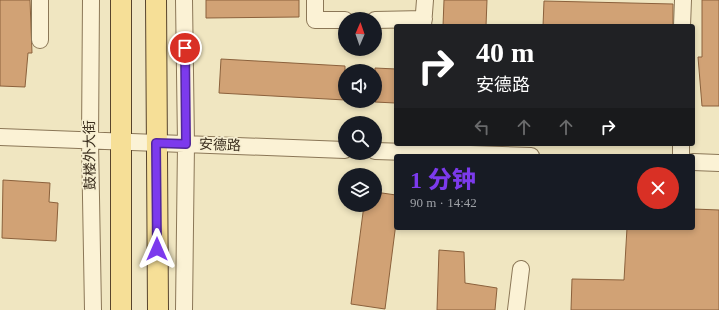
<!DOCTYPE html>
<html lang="zh">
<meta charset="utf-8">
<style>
body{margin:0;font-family:"Times New Roman","Noto Sans SC",serif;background:#242831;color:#f1f3f6;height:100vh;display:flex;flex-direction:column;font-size:15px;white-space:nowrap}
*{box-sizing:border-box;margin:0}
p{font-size:13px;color:#9ea1a6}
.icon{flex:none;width:22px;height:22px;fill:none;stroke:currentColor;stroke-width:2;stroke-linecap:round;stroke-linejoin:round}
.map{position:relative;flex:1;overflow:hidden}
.side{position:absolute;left:394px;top:154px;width:301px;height:76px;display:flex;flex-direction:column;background:#171b24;border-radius:4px;box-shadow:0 2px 6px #0003}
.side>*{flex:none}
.top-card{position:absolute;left:394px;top:24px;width:301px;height:122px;border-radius:4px;box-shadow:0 2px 6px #0003;background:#202124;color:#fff;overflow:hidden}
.needle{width:26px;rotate:2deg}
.buttons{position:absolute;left:338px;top:12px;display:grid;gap:8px}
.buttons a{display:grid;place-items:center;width:44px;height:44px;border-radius:50%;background:#171b24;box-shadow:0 2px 6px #0003;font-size:20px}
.pin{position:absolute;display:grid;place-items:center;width:34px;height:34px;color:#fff;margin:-17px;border:2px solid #fff;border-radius:50%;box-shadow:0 1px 4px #0007}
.me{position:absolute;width:44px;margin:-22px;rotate:0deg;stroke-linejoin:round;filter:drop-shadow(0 0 3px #0008)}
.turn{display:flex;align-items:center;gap:14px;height:84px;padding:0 16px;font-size:18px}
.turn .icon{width:52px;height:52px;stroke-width:2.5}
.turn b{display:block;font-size:28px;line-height:34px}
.lanes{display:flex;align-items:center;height:38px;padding:0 16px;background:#0003;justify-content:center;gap:20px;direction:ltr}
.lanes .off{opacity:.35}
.round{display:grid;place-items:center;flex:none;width:42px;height:42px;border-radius:21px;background:#242831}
.head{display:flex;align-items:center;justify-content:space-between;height:68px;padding:0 16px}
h1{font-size:24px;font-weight:800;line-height:30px;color:#7c3aed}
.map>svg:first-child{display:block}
.building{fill:#d1a275;stroke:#8b613c}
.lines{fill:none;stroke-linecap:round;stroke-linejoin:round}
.minor-casing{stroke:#8b7757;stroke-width:18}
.major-casing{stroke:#58442c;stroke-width:22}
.minor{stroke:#fbf2d5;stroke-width:16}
.major{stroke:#f6df97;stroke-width:20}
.route-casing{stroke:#51269a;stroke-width:10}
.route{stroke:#7c3aed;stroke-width:7}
.labels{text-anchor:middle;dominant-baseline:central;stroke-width:3.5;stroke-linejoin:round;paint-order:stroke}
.street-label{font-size:14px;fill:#3a2d1d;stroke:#f7efd1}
</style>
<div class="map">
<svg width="719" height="310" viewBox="0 0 719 310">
<rect width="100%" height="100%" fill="#f0e6c1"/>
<!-- building -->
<path class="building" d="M 0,0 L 30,0 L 32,53 L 28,53 L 25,87 L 0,86 Z
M 206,0 L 299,0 L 299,17 L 206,18 Z
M 444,0 L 487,0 L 486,26 L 443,26 Z
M 702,0 L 719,0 L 719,106 L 702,106 L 698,57 L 702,57 Z
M 544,1 L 673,4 L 673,26 L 543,26 Z
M 221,59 L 345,66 L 345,100 L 219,93 Z
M 375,68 L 396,69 L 395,103 L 375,102 Z
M 3,180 L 50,183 L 49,202 L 58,203 L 56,241 L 2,238 Z
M 375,192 L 396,195 L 396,223 L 385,309 L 351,304 L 364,205 L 375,205 Z
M 693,209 L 719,210 L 719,310 L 571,310 L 572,279 L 624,280 L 627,228 L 693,228 Z
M 439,250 L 464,252 L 465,283 L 497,288 L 495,310 L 437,310 Z"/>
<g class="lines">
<!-- minor casing -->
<g class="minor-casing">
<path id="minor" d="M 91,0 L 90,141 L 93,310
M 315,0 L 315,20 L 345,20
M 375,20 L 424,19
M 423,26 L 425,0
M 682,26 L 683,0
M 40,40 L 40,0
M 0,137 L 345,150
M 375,151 L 531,156
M 681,156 L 681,144
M 693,162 L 719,163
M 184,310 L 186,144 L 184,0
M 516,310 L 521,269"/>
</g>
<!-- major casing -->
<g class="major-casing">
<path id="major" d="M 121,0 L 121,310
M 156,0 L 158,310"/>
</g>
<!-- minor -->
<use href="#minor" class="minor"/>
<!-- major -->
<use href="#major" class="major"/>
</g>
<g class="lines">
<!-- route casing -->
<g class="route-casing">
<path id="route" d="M 157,249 L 156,143 L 186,144 L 185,48"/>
</g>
<!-- route -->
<use href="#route" class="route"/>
</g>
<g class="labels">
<!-- street labels -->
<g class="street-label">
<text transform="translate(220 145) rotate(2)">安德路</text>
<text transform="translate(90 155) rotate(-91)">鼓楼外大街</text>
</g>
</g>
</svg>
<div class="buttons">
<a><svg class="needle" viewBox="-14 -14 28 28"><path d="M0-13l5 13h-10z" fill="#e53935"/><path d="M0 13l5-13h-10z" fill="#9ea1a6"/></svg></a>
<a><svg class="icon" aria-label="sound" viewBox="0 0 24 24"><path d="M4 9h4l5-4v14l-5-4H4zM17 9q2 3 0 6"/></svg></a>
<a><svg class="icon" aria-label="search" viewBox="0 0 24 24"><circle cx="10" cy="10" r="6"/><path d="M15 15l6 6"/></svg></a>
<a><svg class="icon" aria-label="layers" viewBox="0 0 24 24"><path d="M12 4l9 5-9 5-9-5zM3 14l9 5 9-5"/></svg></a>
</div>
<div class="pin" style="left:185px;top:48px;background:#d93025"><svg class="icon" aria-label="arrive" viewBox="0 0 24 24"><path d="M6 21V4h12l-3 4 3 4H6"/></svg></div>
<svg class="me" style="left:157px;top:249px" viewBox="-20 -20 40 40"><path d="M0-17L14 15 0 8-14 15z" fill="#7c3aed" stroke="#fff" stroke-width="4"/></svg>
<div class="top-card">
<div class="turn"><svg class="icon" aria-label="right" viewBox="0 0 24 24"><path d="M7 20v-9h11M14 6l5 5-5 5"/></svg><div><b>40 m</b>安德路</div></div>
<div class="lanes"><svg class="icon off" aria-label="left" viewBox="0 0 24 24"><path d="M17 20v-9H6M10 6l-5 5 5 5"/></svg><svg class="icon off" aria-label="ahead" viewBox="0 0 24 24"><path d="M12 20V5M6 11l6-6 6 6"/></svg><svg class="icon off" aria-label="ahead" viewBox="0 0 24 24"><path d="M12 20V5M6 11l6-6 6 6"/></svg><svg class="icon" aria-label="right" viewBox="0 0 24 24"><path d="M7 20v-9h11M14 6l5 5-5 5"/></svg></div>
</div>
<section class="side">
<div class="head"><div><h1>1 分钟</h1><p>90 m · 14:42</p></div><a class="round" style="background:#d93025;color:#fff"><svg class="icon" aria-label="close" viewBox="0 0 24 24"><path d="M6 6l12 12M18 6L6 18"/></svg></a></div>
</section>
</div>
